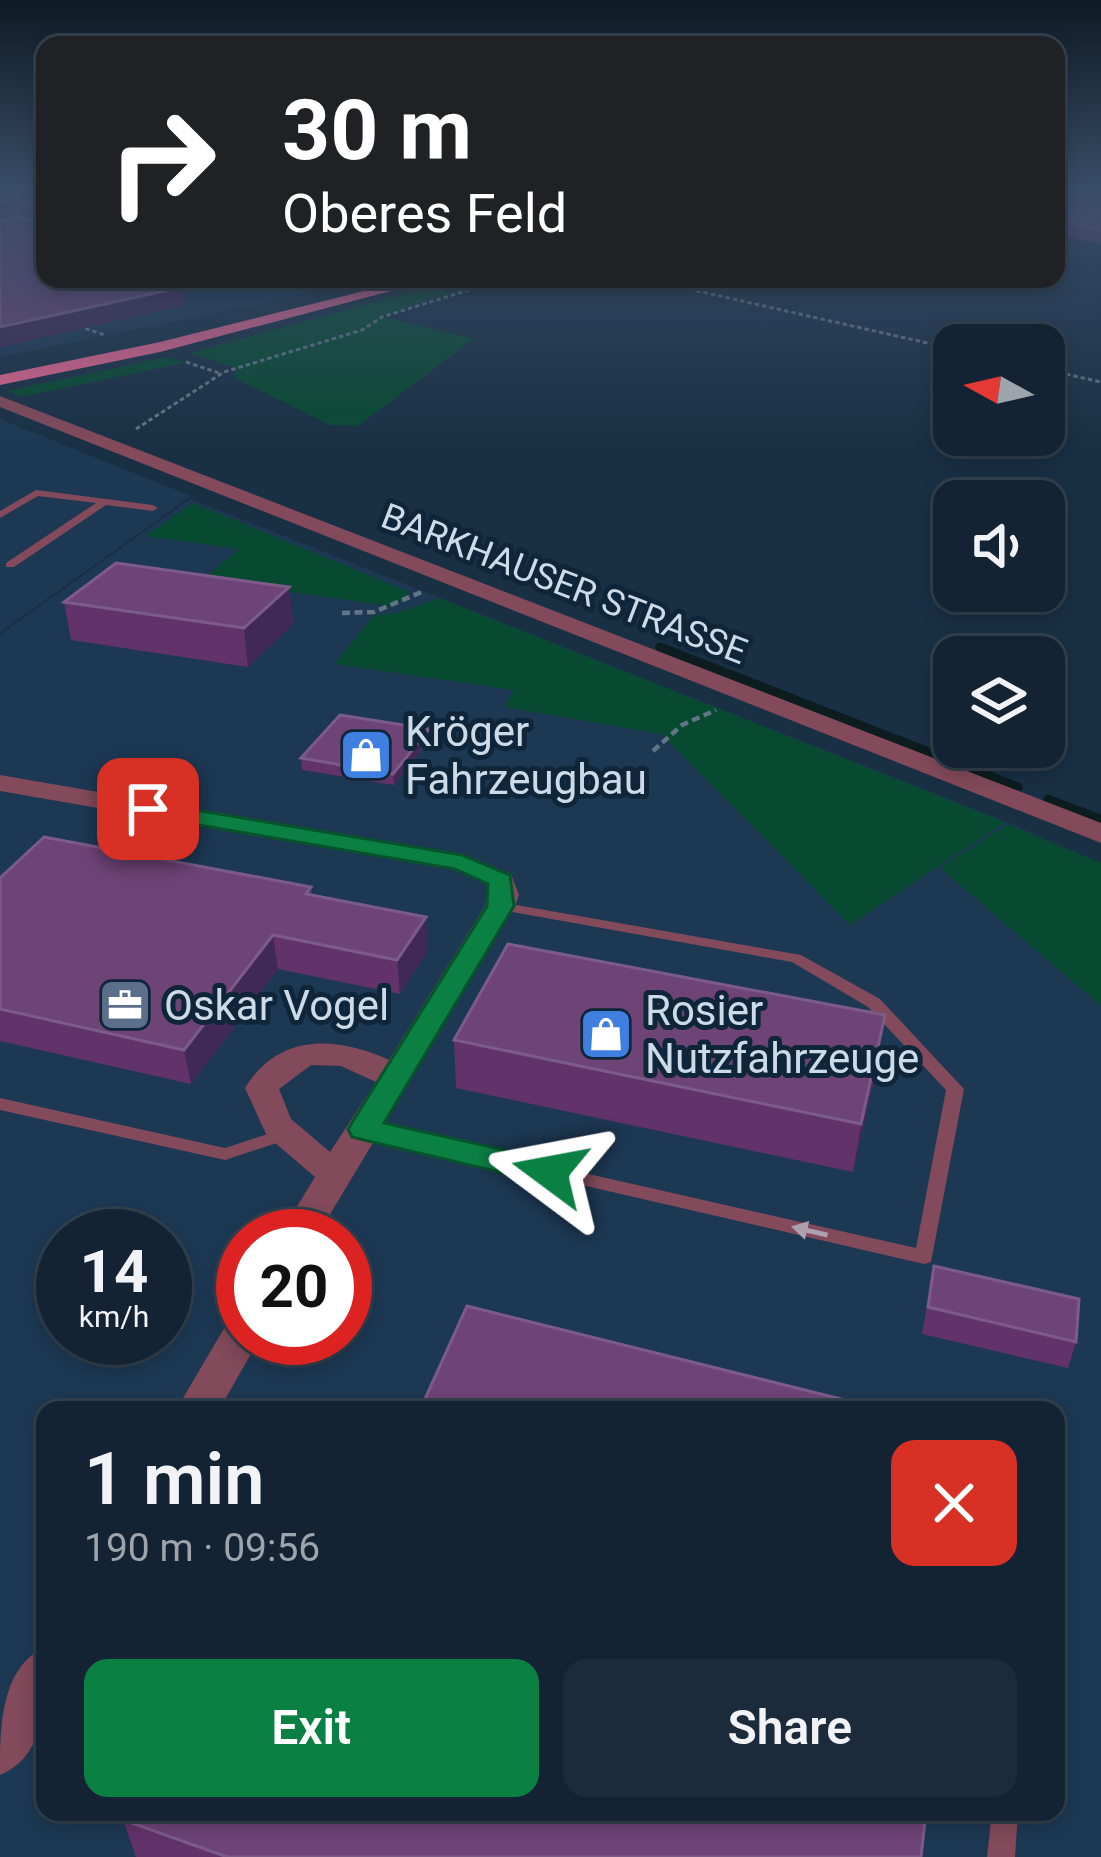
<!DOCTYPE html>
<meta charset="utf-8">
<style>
body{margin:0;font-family:Roboto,sans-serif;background:#1c2b3b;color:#f1f3f6;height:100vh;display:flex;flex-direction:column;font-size:45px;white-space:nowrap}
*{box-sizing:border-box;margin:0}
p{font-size:39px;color:#9da4ac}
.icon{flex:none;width:66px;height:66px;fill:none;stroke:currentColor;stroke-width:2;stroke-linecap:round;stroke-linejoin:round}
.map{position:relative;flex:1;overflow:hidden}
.side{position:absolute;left:36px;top:1401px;width:1029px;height:420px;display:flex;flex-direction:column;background:#132333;border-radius:24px;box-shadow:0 6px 18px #0003,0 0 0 3px #32404e}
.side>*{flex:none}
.hud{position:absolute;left:36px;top:36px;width:1029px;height:252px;border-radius:24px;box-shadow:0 6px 18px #0003,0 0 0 3px #32404e;background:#202124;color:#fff;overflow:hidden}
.needle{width:78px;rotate:278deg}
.controls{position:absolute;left:933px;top:324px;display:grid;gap:24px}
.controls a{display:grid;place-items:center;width:132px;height:132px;border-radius:24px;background:#132333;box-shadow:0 6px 18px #0003,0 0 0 3px #32404e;font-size:60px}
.speed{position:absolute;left:36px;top:1209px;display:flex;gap:24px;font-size:60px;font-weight:700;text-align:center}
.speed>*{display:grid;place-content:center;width:156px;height:156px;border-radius:50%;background:#132333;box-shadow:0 6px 18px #0003,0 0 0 3px #32404e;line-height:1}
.speed small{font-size:30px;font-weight:400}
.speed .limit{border:18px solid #d22;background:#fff;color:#111}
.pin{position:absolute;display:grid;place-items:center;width:102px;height:102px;color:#fff;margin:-51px;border-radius:24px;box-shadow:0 6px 18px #0006}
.me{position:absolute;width:132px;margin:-66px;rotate:283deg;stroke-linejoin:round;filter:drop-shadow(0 0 9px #0008)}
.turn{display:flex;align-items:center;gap:42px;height:252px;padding:0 48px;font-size:54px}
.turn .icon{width:156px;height:156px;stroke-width:2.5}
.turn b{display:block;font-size:84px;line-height:102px}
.round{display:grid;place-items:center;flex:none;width:126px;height:126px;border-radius:24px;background:#1c2b3b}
.headline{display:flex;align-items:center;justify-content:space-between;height:204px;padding:0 48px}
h1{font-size:72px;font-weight:600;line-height:90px}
.action{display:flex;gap:24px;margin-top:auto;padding:24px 48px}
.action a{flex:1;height:138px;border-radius:24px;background:#0b8043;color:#fff;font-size:48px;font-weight:600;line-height:138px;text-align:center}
.action a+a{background:#1c2b3b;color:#f1f3f6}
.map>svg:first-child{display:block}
.built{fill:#1d3853;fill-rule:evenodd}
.green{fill:#084931}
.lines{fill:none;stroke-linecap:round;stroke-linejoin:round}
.stream-far1{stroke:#0c1c1f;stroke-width:9}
.stream{stroke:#0c1c1f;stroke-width:10}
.path-far1{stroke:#627587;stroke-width:3;stroke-dasharray:4.5 3;stroke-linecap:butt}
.path{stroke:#627587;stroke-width:4.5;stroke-dasharray:8 4.5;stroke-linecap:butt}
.service{fill:#824a5a;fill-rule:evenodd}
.minor{fill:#824a5a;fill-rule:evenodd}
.tertiary{fill:#824a5a;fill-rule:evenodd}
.trunk{fill:#e4658e;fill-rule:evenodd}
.wall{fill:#62326a}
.shaded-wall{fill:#402955}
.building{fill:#6e4477;stroke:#7c5b89;stroke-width:3}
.oneway{fill:#afa0af}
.route{fill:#0b8043;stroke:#07532c;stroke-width:3}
.labels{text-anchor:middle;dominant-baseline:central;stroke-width:10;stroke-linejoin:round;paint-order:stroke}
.far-street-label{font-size:36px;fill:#cddae8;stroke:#0f253a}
.poi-label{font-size:42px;fill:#cddae8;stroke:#0f253a;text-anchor:start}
</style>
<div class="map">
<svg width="1101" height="1857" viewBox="0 0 1101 1857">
<rect width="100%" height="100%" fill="#192f44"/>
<!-- built -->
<path class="built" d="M 45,201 L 45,279 L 353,279 L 275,301 L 0,357 L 0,206 Z
M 0,419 L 191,496 L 0,632 Z
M 190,499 L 1007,822 L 1101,861 L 1008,824 L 941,868 L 1101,1006 L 1101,1857 L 0,1857 L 0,635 ZM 193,503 L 409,592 L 409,593 L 204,578 L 241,549 ZM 63,1236 L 165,1236 L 165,1338 L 63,1338 ZM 243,1236 L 345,1236 L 345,1338 L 243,1338 ZM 45,1410 L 1056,1410 L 1056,1812 L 45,1812 Z"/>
<!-- green -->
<path class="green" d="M 457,279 L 494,279 L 379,316 L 474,339 L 358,426 L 330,425 L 237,379 L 234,374 L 239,369 L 190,353 Z
M 167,357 L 184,363 L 21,397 L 7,391 Z
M 193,503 L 410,592 L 395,607 L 203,579 L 239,549 L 145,536 Z
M 439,598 L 1005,822 L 850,925 L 661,734 L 505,707 L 513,690 L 335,664 L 374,615 L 396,613 Z
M 1008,824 L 1101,863 L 1101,1006 L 940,868 Z"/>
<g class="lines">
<!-- stream-far1 -->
<path class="stream-far1" d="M 660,647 L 1018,787
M 1048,799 L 1086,814"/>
<!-- stream -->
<path class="stream" d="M 1078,811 L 1101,820"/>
<!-- path-far1 -->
<path class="path-far1" d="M 645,279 L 954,349
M 78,326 L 105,335
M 186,362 L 219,373
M 1044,369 L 1101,382
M 136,429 L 224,372 L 362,330 L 382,317 L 504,279"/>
<!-- path -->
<path class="path" d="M 342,613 L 374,612 L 424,591
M 653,751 L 682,725 L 716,710"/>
<!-- service -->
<path class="service" d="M 45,189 L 45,192 L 3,189 Z
M 36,490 L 153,505 L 158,508 L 153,511 L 106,505 L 14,567 L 6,567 L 6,563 L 96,503 L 38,496 L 0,518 L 0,511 Z
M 500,902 L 801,955 L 880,999 L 964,1089 L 931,1262 L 924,1264 L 357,1133 L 354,1129 L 357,1125 L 363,1123 L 916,1248 L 946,1090 L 868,1007 L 792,962 L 495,909 L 493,906 L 495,903 Z
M 0,1098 L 225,1148 L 286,1128 L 292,1130 L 295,1134 L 292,1138 L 225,1160 L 0,1110 Z
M 992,1812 L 1018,1812 L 1015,1857 L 987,1857 Z"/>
<!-- minor -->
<path class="minor" d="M 0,775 L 462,855 L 511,874 L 519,895 L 515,906 L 317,1236 L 279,1236 L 315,1177 L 267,1136 L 245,1088 C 279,1033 336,1036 389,1060 L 485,906 L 488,885 L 455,870 L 0,791 ZM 311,1065 L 341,1066 L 376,1082 L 330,1152 L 291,1119 L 279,1089 Z
M 243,1315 L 243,1338 L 260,1338 L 219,1410 L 176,1410 L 229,1320 Z
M 45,1647 C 45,1693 50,1754 0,1775 C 0,1729 0,1668 45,1647 Z"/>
<!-- tertiary -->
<path class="tertiary" d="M 0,396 L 1101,823 L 1101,843 L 0,407 Z"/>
<!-- trunk -->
<path class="trunk" d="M 412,279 L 436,279 L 160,352 L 0,385 L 0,375 L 160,342 Z"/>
</g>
<!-- wall -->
<path class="wall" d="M 45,189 L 45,279 L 163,279 L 159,280 L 183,287 L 185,305 L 0,347 L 0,221 L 13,218 L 0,215 L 0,194 Z
M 1056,189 L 1101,189 L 1101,244 L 1056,235 Z
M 289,587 L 293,624 L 248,667 L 71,640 L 64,602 Z
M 429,740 L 394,785 L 302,770 L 301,758 Z
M 0,878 L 311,887 L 312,895 L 428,950 L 400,994 L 278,969 L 191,1084 L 0,1041 Z
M 454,1040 L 878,1062 L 853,1172 L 456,1088 Z
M 934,1266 L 1076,1342 L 1068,1368 L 922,1334 Z
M 123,1820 L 921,1857 L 136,1857 Z"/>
<!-- shaded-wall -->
<path class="shaded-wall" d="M 183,287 L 185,305 L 0,347 L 0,327 Z
M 289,587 L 293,624 L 248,667 L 244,628 Z
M 429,729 L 429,740 L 394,785 L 393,774 Z
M 426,917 L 428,950 L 400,994 L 397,960 Z
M 273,935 L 278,969 L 191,1084 L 184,1050 Z
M 885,1015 L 878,1062 L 853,1172 L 861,1124 Z"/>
<!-- building -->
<path class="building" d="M 45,189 L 45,215 L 43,211 L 0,201 L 0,194 Z
M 1056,189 L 1101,189 L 1101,230 L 1056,221 Z
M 18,217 L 41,223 L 45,220 L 45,279 L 156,279 L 183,287 L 0,327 L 0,221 Z
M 116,563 L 289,587 L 244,628 L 64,602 Z
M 340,715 L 429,729 L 393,774 L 301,758 Z
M 44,837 L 311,887 L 306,894 L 426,917 L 397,960 L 273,935 L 184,1050 L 0,1009 L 0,878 Z
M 508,944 L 885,1015 L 861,1124 L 454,1040 Z
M 934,1266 L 1079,1299 L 1076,1342 L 928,1307 Z
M 467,1306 L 885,1410 L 420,1410 Z
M 127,1812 L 926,1812 L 921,1857 L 227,1857 L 123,1820 Z"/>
<!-- one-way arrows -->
<defs><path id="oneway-solid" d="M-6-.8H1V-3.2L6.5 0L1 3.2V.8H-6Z" transform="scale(3)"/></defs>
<use class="oneway" href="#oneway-solid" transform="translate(810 1231) rotate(-167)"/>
<!-- sky -->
<linearGradient id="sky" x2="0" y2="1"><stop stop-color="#0e1a25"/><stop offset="0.42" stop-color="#384d67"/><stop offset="1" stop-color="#384d67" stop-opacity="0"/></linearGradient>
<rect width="1101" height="449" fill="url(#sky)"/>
<!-- route -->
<path class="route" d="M 148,802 L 462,855 L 510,875 L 514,906 L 384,1123 L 562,1163 L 567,1172 L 562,1180 L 550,1184 L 364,1140 L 352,1137 L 348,1129 L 487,906 L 488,884 L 455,869 L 140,815 L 136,809 Z"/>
<!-- icons -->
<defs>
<g id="shop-square" transform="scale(2.7)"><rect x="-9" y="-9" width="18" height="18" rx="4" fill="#3f7fe0" stroke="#0f253a"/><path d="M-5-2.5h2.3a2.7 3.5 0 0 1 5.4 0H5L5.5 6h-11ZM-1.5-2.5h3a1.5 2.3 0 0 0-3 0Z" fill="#fff"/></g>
<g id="office-square" transform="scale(2.7)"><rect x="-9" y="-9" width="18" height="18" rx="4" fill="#5c6f8a" stroke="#0f253a"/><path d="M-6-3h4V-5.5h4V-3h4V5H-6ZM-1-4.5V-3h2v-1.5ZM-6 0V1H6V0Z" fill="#fff"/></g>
</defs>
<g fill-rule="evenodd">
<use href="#shop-square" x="366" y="755"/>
<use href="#office-square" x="125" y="1005"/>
<use href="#shop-square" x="606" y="1034"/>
</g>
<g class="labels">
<!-- far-street labels -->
<g class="far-street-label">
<text transform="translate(564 584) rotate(21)">BARKHAUSER STRASSE</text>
</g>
<!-- poi labels -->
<g class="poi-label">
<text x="405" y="731">Kröger<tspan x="405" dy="48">Fahrzeugbau</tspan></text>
<text x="164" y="1005">Oskar Vogel</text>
<text x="645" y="1010">Rosier<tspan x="645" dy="48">Nutzfahrzeuge</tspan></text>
</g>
</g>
</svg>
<div class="controls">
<a><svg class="needle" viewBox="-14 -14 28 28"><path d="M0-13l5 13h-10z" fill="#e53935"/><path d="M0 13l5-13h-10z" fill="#9da4ac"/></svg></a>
<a><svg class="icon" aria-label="sound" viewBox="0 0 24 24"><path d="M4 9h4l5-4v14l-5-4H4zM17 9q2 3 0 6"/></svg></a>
<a><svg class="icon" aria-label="layers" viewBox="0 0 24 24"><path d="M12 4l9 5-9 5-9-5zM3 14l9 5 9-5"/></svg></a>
</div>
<div class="speed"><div>14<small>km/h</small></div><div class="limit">20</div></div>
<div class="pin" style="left:148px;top:809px;background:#d93025"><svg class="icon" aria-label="arrive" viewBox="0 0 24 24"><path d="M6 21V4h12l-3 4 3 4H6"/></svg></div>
<svg class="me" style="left:550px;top:1172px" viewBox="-20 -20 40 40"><path d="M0-17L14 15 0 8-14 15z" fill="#0b8043" stroke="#fff" stroke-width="4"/></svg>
<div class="hud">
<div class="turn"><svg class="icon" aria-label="right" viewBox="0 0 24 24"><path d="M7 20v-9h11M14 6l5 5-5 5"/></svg><div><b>30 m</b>Oberes Feld</div></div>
</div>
<section class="side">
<div class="headline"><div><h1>1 min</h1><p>190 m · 09:56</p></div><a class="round" style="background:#d93025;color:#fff"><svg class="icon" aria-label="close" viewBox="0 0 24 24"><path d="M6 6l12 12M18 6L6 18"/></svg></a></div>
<div class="action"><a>Exit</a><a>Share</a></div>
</section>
</div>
